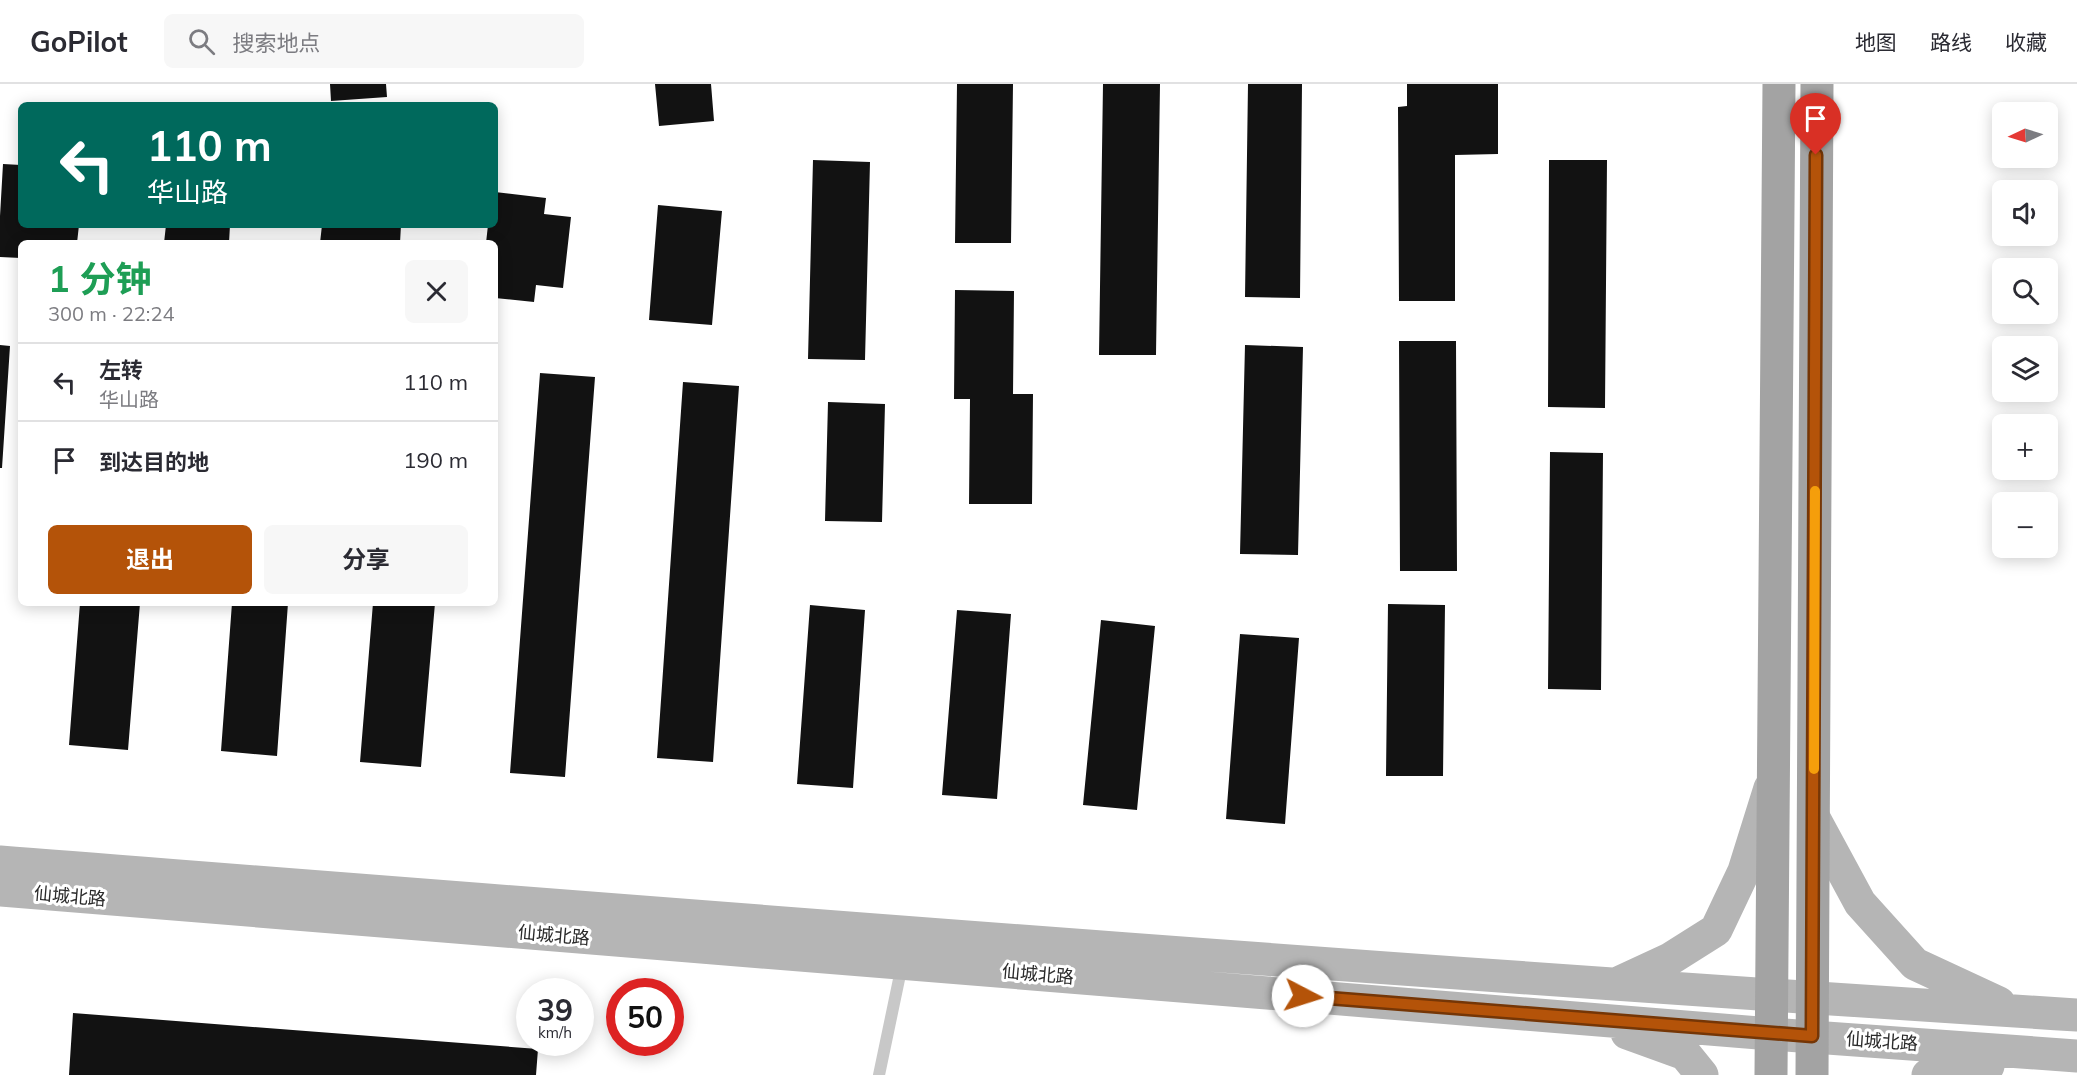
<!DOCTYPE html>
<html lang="zh">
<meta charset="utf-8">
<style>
body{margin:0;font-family:Mulish,"Noto Sans SC",sans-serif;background:#f7f7f7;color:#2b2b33;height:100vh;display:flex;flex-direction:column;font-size:22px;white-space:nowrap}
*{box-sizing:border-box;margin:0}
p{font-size:20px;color:#7c7c81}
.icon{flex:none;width:33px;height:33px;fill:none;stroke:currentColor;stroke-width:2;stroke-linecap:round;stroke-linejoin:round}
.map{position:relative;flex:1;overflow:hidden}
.sheet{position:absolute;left:18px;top:156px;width:480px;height:366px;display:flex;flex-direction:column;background:#fff;border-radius:9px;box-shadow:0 3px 15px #0003}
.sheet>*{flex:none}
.banner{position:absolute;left:18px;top:18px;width:480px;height:126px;border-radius:9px;box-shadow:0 3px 15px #0003;background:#00695c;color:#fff;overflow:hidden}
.needle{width:39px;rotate:266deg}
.fabs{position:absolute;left:1992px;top:18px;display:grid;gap:12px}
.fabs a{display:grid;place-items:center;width:66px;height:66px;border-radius:9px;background:#fff;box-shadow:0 3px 15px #0003;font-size:30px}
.speed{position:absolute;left:516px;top:894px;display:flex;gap:12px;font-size:30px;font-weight:700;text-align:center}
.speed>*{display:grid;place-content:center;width:78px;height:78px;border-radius:50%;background:#fff;box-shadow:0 3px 15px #0003;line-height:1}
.speed small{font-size:15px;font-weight:400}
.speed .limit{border:9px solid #d22;background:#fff;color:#111}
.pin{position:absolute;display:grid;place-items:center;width:51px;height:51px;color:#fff;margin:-62px -26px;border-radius:50% 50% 50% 0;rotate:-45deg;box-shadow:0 0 6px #0007}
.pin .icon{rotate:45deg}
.me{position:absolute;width:66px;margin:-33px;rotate:95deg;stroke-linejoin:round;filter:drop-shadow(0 0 4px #0008)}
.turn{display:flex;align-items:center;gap:21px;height:126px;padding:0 30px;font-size:27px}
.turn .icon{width:78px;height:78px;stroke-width:2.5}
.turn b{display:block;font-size:42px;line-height:51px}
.round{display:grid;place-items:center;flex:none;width:63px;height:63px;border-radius:9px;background:#f7f7f7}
.summary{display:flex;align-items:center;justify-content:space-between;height:102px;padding:0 30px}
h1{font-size:36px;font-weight:700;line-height:45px;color:#1e9e55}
.primary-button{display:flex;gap:12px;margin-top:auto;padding:12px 30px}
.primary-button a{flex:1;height:69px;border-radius:9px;background:#b45309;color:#fff;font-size:24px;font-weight:700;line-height:69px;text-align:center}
.primary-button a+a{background:#f7f7f7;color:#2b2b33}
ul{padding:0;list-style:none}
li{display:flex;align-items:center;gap:18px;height:78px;padding:0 30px;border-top:2px solid #e1e1e2}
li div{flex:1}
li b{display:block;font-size:22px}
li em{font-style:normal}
header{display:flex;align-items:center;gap:36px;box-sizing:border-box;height:84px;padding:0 30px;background:#fff;border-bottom:2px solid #e1e1e2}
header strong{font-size:28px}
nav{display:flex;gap:33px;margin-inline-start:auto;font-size:21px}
.search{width:420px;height:54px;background:#f7f7f7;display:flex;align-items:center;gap:15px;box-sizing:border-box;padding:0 21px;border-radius:9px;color:#7c7c81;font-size:22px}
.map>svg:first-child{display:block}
.building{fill:#121212}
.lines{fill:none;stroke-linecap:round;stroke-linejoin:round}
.lane{stroke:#c8c8c8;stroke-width:12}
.secondary{stroke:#b5b5b5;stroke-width:33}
.primary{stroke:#a3a3a3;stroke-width:33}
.route-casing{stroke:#753606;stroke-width:15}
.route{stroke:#b45309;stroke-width:10}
.slow{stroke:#f59e0b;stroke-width:10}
.labels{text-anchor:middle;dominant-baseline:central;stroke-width:6;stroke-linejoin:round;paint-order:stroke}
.street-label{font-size:18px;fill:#2b2b2b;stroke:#fff}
</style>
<header>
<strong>GoPilot</strong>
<div class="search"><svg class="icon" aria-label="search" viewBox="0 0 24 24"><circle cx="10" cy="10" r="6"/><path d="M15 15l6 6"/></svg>搜索地点</div>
<nav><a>地图</a><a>路线</a><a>收藏</a></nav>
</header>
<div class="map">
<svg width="2077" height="991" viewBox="0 0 2077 991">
<rect width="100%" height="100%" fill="#fff"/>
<!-- building -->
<path class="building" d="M 330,0 L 386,0 L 387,13 L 331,17 Z
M 655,0 L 711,0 L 714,37 L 659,42 Z
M 957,0 L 1013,0 L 1011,159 L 955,159 Z
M 1103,0 L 1160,0 L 1156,271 L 1099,271 Z
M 1248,0 L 1302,0 L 1300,214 L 1245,213 Z
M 1407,0 L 1498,0 L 1498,70 L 1455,71 L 1455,217 L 1399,217 L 1398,23 L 1407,22 Z
M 813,76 L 870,78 L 865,276 L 808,275 Z
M 1549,76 L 1607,76 L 1605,324 L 1548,323 Z
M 3,80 L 21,81 L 21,141 L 79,141 L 77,159 L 21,159 L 21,174 L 0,173 L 0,132 Z
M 495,108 L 546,114 L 544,130 L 571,133 L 563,204 L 536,201 L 534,218 L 495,214 L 495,159 L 486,159 L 488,141 L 495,141 Z
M 658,121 L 722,127 L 712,241 L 649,236 Z
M 166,141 L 230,141 L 229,159 L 164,159 Z
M 322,141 L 401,141 L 400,159 L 320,159 Z
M 955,206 L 1014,207 L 1013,310 L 1033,310 L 1032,420 L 969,420 L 970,315 L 954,315 Z
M 1399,257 L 1456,257 L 1457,487 L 1400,487 Z
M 0,261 L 10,262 L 2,384 L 0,384 Z
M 1245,261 L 1303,263 L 1298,471 L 1240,470 Z
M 540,289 L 595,293 L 565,693 L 510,689 Z
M 683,298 L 739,302 L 713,678 L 657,674 Z
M 828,318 L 885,320 L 882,438 L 825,437 Z
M 1550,368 L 1603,369 L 1601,606 L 1548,605 Z
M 80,519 L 140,519 L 128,666 L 69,661 Z
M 232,519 L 288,519 L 277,672 L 221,667 Z
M 373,519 L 435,519 L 421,683 L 360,678 Z
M 1388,520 L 1445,521 L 1443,692 L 1386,692 Z
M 810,521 L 865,526 L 853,704 L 797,700 Z
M 957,526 L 1011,530 L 997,715 L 942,711 Z
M 1101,536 L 1155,542 L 1137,726 L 1083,721 Z
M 1240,550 L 1299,554 L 1285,740 L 1226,735 Z
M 73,929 L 538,965 L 536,991 L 69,991 Z"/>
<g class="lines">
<!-- lane -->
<path class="lane" d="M 879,991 L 902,881"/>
<!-- secondary -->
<path class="secondary" d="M 1814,734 L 1860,819 L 1915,880 L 1999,919
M 0,778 C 692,832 1384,887 2077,931
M 0,806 L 1771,950 L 2077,972
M 1616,900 L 1670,875 L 1716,846 L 1744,787 L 1770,704
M 1627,949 L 1685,970 L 1702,991
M 1928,991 L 1943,985 L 1988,982"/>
<!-- primary -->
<path class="primary" d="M 1771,991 L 1779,0
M 1812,991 L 1817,0"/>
</g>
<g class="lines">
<!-- route casing -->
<g class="route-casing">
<path id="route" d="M 1303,912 L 1812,952 L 1816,71"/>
</g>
<!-- route -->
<use href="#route" class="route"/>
<!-- slow -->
<path class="slow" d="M 1814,685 L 1815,407"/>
</g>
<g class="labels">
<!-- street labels -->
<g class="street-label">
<text transform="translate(70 812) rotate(5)">仙城北路</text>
<text transform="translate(554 851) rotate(5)">仙城北路</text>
<text transform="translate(1038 890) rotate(5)">仙城北路</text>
<text transform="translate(1882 957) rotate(4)">仙城北路</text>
</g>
</g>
</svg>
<div class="fabs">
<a><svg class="needle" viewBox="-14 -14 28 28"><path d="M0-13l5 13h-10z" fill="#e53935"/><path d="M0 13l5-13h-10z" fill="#7c7c81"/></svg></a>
<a><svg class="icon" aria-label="sound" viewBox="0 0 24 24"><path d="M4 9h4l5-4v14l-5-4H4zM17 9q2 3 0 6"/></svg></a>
<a><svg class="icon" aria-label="search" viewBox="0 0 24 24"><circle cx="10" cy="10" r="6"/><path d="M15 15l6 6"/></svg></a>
<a><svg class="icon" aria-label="layers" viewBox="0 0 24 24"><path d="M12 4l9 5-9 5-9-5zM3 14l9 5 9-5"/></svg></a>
<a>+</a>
<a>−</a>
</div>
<div class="speed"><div>39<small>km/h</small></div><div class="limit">50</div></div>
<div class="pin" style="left:1816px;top:71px;background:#d93025"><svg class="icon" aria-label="arrive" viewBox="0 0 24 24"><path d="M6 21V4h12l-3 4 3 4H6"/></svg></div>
<svg class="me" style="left:1303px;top:912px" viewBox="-20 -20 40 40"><circle r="19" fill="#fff"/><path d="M0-13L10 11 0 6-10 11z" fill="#b45309"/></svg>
<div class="banner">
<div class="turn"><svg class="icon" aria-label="left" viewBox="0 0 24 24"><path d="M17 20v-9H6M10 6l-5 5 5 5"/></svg><div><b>110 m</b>华山路</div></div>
</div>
<section class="sheet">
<div class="summary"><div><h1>1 分钟</h1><p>300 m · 22:24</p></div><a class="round"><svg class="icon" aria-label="close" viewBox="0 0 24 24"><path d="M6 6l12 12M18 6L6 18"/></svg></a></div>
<ul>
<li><svg class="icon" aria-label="left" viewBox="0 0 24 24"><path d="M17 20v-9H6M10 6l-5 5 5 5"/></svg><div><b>左转</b><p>华山路</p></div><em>110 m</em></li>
<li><svg class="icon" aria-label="arrive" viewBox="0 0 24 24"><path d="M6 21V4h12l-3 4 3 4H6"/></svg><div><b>到达目的地</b></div><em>190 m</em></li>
</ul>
<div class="primary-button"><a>退出</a><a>分享</a></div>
</section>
</div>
